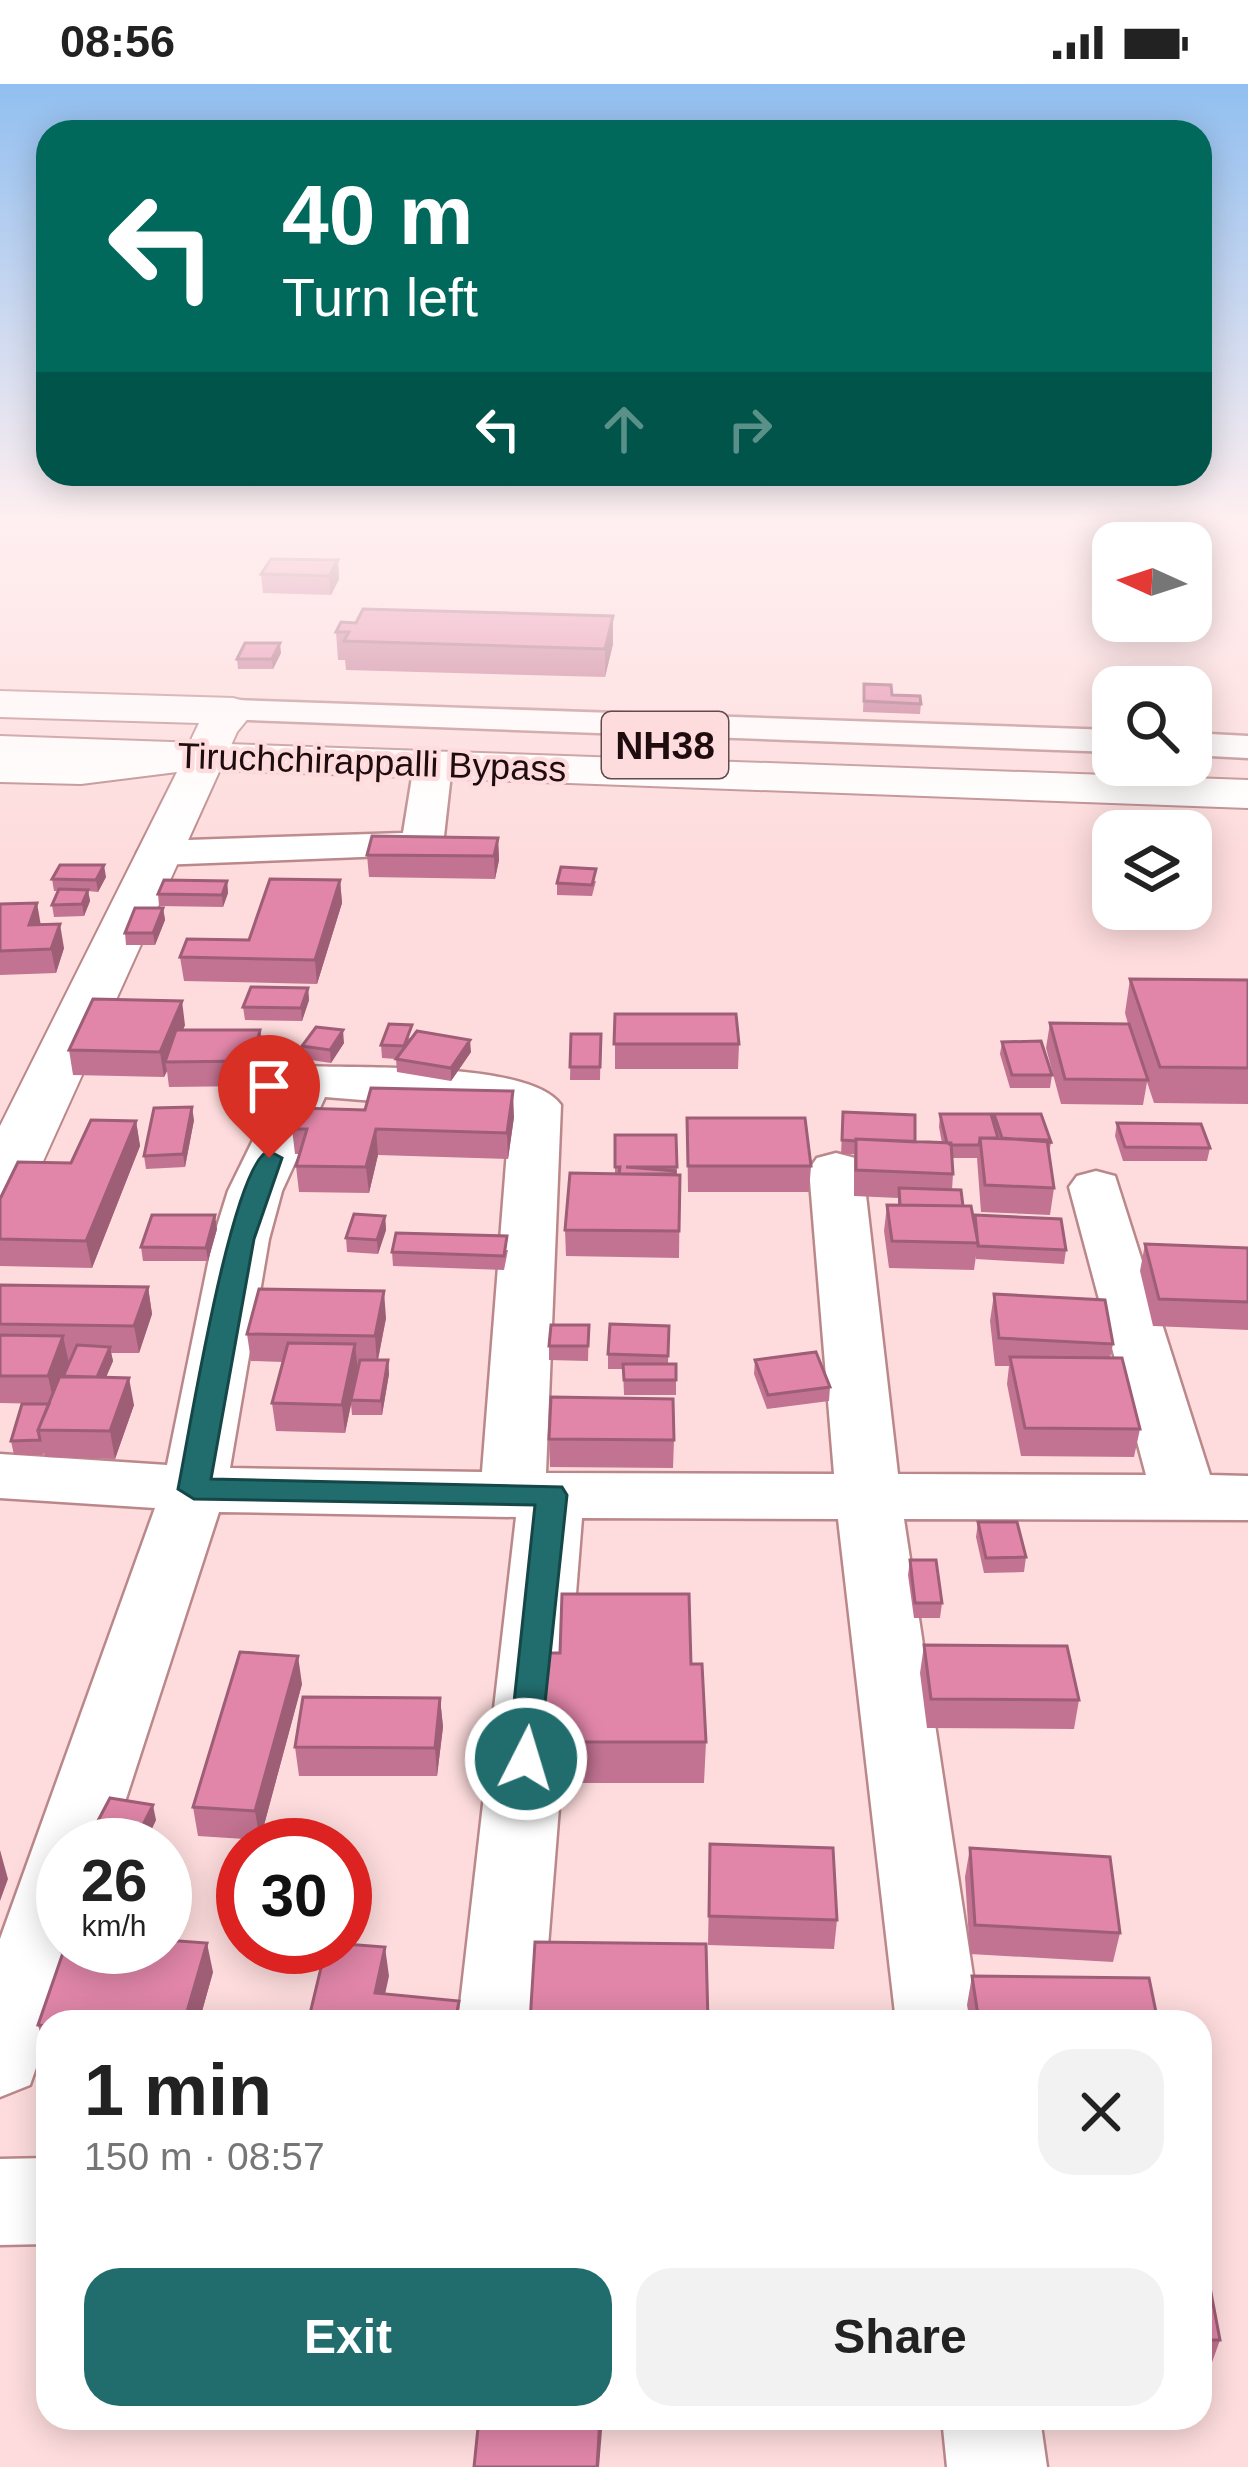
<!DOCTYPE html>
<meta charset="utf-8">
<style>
body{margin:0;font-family:Helvetica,sans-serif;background:#f2f2f2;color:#222;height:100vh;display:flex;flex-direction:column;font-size:45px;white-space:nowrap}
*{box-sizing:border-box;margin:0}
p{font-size:39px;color:#767676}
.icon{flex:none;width:66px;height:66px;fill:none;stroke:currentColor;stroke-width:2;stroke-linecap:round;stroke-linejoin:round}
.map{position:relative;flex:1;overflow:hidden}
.drawer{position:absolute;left:36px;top:1926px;width:1176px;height:420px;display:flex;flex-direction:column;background:#fff;border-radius:36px;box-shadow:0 6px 30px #0003}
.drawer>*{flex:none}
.top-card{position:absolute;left:36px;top:36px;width:1176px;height:366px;border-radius:36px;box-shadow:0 6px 30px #0003;background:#00695c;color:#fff;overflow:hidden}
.needle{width:78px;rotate:273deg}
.tools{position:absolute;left:1092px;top:438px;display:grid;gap:24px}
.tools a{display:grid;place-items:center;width:120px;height:120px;border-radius:24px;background:#fff;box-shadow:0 6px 30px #0003;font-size:60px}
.speed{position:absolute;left:36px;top:1734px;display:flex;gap:24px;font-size:60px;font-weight:700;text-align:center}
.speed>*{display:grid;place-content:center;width:156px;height:156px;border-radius:50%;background:#fff;box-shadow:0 6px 30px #0003;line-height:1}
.speed small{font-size:30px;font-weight:400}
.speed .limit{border:18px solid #d22;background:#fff;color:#111}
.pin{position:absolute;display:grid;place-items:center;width:102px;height:102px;color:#fff;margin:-123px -51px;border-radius:50% 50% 50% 0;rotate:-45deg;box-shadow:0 0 12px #0007}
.pin .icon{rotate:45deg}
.me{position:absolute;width:132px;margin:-66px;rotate:5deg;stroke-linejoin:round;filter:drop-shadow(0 0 9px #0008)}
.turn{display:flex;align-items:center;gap:42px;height:252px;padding:0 48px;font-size:54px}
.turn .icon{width:156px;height:156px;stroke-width:2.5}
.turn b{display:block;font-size:84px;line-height:102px}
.lanes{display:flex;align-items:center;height:114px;padding:0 48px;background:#0003;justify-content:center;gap:60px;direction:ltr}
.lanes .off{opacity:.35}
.round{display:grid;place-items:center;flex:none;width:126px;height:126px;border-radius:36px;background:#f2f2f2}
.summary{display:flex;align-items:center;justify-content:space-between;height:204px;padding:0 48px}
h1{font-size:72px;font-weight:600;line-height:90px}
.primary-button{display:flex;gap:24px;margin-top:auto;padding:24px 48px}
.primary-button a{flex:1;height:138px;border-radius:36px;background:#216d6e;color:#fff;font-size:48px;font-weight:600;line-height:138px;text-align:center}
.primary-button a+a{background:#f2f2f2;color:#222}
.status{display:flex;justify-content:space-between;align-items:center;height:84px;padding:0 60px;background:#fff;direction:ltr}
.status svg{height:33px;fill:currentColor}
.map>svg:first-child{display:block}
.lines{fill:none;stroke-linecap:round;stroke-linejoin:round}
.street-casing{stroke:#ba888a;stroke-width:5}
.secondary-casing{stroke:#ba888a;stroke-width:4}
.highway-casing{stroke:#ba888a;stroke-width:4}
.street{fill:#fff;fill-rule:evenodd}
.secondary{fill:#fff;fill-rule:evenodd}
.highway{fill:#fff;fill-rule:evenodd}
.wall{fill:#c27391}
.shaded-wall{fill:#9e5e76}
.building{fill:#e186a9;stroke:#9e5e76;stroke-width:3}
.route{fill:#216d6e;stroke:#154748;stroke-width:3}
.labels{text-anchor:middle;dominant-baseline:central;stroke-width:9;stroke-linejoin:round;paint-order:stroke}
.far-street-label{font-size:36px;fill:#1e0c0e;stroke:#fedcdd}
.shield{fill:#fedcdd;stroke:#614a4c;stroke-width:3}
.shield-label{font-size:39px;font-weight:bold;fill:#1e0c0e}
</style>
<div class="status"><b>08:56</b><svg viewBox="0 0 49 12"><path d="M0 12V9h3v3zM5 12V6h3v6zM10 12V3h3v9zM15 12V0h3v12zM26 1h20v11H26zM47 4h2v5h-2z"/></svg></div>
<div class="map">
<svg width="1248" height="2383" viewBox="0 0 1248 2383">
<rect width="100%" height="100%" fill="#fedcdd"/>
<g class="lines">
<!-- street casing -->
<g class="street-casing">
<path id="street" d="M 233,616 L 1113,646 L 1113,668 L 220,635 L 215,627 L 220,619 Z
M 1191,649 L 1248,652 L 1248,674 L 1191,671 Z
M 433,669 L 452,681 L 443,761 L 437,770 L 158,781 L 143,778 L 137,769 L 143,760 L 158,757 L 403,749 L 414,681 Z
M 307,982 C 362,985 531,977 561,1021 L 546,1389 L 834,1390 L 809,1085 L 817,1074 L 836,1069 L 855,1074 L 863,1085 L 898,1390 L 1146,1391 L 1069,1103 L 1077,1092 L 1096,1087 L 1115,1092 L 1210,1391 L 1248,1392 L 1248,1436 L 904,1435 L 980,1938 L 896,1938 L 838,1435 L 582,1434 L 542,1938 L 458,1938 L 516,1433 L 219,1428 L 111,1761 L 63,1761 L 63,1863 L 78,1863 L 30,2001 L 0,2013 L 0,1855 L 155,1424 L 0,1414 L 0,1370 L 167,1381 L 213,1155 L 228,1107 L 282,997 L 289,986 ZM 325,1013 L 510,1028 L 482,1388 L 230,1384 L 269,1155 L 282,1107 Z
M 48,2074 L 48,2160 L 0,2161 L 0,2075 Z
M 942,2334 L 1040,2334 L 1047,2383 L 947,2383 Z"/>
</g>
<!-- secondary casing -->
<g class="secondary-casing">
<path id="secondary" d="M 0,607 L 233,614 L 248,618 L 254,627 L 237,648 L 31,1104 L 22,1117 L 0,1123 L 0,1042 L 177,688 L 81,700 L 0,698 L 0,672 L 81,674 L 189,660 L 199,639 L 0,633 Z"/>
</g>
<!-- highway casing -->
<g class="highway-casing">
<path id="highway" d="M 0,652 L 1248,696 L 1248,724 L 0,678 Z"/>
</g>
<!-- street -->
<use href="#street" class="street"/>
<!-- secondary -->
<use href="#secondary" class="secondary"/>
<!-- highway -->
<use href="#highway" class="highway"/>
</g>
<!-- wall -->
<path class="wall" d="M 338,476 L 339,495 L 331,511 L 263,509 L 261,490 Z
M 613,532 L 613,560 L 605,593 L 346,586 L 345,576 L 338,576 L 336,548 Z
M 281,569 L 273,585 L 238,585 L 237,575 Z
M 864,600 L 892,611 L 921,620 L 920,630 L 863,628 Z
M 498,754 L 499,776 L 495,795 L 369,793 L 367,771 Z
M 106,793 L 98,808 L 88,807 L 90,817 L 84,832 L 54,833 L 52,821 L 59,807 L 54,807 L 52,795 Z
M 340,796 L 342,819 L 317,900 L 184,897 L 180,873 L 249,856 Z
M 227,797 L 228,809 L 223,823 L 159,822 L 158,810 Z
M 596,797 L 592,812 L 557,811 L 557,799 Z
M 0,820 L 41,841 L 64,864 L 56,889 L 0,891 Z
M 163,824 L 165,836 L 155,861 L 126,861 L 125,849 Z
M 1130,895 L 1248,896 L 1248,1020 L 1154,1019 L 1147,998 L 1143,1021 L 1061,1020 L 1046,964 L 1050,939 L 1128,940 L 1125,929 Z
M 308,904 L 309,916 L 302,937 L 245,936 L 243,923 Z
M 615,930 L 739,960 L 738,985 L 615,985 Z
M 185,941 L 183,946 L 260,946 L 263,970 L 255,1002 L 169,1003 L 167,987 L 164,993 L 73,991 L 69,966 Z
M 571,950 L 601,950 L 600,996 L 570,996 Z
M 413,953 L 471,968 L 451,997 L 397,988 L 396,975 L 382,974 L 381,961 Z
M 1002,958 L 1052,991 L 1050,1004 L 1010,1004 L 1000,970 Z
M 344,959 L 331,979 L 304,975 L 302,962 Z
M 843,1028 L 915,1058 L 942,1059 L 939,1043 L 940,1030 L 993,1036 L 994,1030 L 1051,1058 L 1049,1070 L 1054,1104 L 1050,1131 L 981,1128 L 977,1074 L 952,1074 L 953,1090 L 952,1106 L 974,1140 L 975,1131 L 1066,1166 L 1064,1180 L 976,1175 L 976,1172 L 974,1186 L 889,1184 L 884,1147 L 887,1121 L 898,1121 L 898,1114 L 854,1112 L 854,1070 L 841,1070 Z
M 514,1033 L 508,1075 L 378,1071 L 369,1109 L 299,1108 L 296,1082 L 299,1070 L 295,1070 L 292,1045 Z
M 687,1034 L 811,1082 L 809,1108 L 688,1108 Z
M 194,1036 L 185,1083 L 146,1085 L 144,1072 Z
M 136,1037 L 140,1062 L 92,1184 L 0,1182 L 0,1115 L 71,1079 Z
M 1117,1039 L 1210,1064 L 1207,1077 L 1123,1077 L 1115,1052 Z
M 615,1051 L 676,1051 L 677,1090 L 680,1091 L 679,1174 L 566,1172 L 565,1146 L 615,1090 Z
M 385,1132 L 386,1146 L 378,1170 L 347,1168 L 346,1154 Z
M 217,1145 L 208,1177 L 143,1177 L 141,1163 Z
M 1145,1160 L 1248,1164 L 1248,1246 L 1153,1242 L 1140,1187 Z
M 508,1166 L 504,1186 L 393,1182 L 392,1168 Z
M 0,1201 L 148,1203 L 152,1230 L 139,1269 L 111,1269 L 113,1277 L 106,1293 L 134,1321 L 115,1375 L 45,1373 L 44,1369 L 43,1371 L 14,1371 L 11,1357 L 49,1320 L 0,1319 Z
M 994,1210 L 1113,1260 L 1110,1274 L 1140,1345 L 1134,1373 L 1021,1372 L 1007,1300 L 1009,1282 L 995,1282 L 990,1237 Z
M 386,1234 L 378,1276 L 388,1276 L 389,1290 L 382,1331 L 352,1331 L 351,1320 L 345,1349 L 276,1347 L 272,1319 L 283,1278 L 251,1277 L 247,1250 Z
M 589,1241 L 588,1277 L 549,1276 L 549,1262 Z
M 669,1242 L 668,1280 L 676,1280 L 676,1311 L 624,1311 L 623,1285 L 608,1285 L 608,1270 Z
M 755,1276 L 830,1303 L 829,1317 L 767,1325 L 754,1290 Z
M 549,1355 L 674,1356 L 673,1384 L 550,1383 Z
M 978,1438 L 1026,1473 L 1024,1488 L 984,1489 L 976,1453 Z
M 910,1476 L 942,1519 L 940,1534 L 914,1534 L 908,1491 Z
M 924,1561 L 1079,1616 L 1074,1645 L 927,1644 L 920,1589 Z
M 691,1580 L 706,1658 L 704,1699 L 544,1699 L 542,1658 Z
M 302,1600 L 260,1756 L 198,1752 L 193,1723 Z
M 440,1614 L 443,1643 L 437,1692 L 299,1692 L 295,1663 Z
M 156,1736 L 144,1761 L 93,1761 L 91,1750 Z
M 710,1760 L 837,1836 L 834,1865 L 708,1861 Z
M 970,1764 L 1120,1849 L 1113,1878 L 970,1870 L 965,1793 Z
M 63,1804 L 63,1863 L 165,1863 L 213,1888 L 199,1938 L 48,1938 L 48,1970 L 46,1970 L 38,1941 L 63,1870 L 60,1869 L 52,1840 Z
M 972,1892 L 1158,1938 L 970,1938 L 967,1921 Z
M 1200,2151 L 1220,2256 L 1210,2284 L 1200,2284 Z"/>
<!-- shaded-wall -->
<path class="shaded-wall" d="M 338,476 L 339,495 L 331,511 L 329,492 Z
M 613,532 L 613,560 L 605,593 L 605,565 Z
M 280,559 L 281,569 L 273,585 L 272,575 Z
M 498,754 L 499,776 L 495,795 L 494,772 Z
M 104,781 L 106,793 L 98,808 L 96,796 Z
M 340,796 L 342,819 L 317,900 L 315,876 Z
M 227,797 L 228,809 L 223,823 L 222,811 Z
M 88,806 L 90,817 L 84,832 L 82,820 Z
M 37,819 L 41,842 L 29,841 Z
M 163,824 L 165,836 L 155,861 L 153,849 Z
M 60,840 L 64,864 L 56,889 L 51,865 Z
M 308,904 L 309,916 L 302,937 L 301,924 Z
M 182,917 L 185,941 L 170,978 L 165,978 L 167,987 L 164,993 L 160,968 Z
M 260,946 L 263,970 L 255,1002 L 252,977 Z
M 343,946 L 344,959 L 331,979 L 330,966 Z
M 470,956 L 471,968 L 451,997 L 451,984 Z
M 513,1007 L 514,1033 L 508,1075 L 507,1049 Z
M 192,1023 L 194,1036 L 185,1083 L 183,1070 Z
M 136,1037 L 140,1062 L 92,1184 L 86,1157 Z
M 376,1045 L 378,1071 L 369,1109 L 366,1083 Z
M 215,1131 L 217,1145 L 208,1177 L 206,1164 Z
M 385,1132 L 386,1146 L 378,1170 L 377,1156 Z
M 148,1203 L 152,1230 L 139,1269 L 134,1242 Z
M 384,1207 L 386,1234 L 377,1280 L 375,1252 Z
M 63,1252 L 69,1279 L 54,1320 L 48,1292 Z
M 355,1260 L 358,1288 L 345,1349 L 342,1321 Z
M 110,1263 L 113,1277 L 95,1319 L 92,1304 Z
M 388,1276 L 389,1290 L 382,1331 L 381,1317 Z
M 129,1294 L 134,1321 L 115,1375 L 110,1347 Z
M 298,1572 L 302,1600 L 260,1756 L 255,1727 Z
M 440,1614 L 443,1643 L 437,1692 L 435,1664 Z
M 153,1721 L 156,1736 L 144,1761 L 134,1761 Z
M 0,1766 L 8,1795 L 0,1817 Z
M 207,1859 L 213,1888 L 199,1938 L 184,1938 Z
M 385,1863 L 389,1892 L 379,1938 L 375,1909 Z
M 600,2334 L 603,2334 L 599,2383 L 597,2383 Z"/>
<!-- building -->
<path class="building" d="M 271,475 L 338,476 L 329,492 L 261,490 Z
M 363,525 L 613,532 L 605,565 L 344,557 L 349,548 L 336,548 L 341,538 L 356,539 Z
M 245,559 L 280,559 L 272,575 L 237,575 Z
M 864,600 L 891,601 L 892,611 L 920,612 L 921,620 L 864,617 Z
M 372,752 L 498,754 L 494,772 L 367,771 Z
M 60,781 L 104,781 L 96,796 L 52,795 Z
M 561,783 L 596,785 L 592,801 L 557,799 Z
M 270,795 L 340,796 L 315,876 L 180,873 L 187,855 L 249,856 Z
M 164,796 L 227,797 L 222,811 L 158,810 Z
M 59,805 L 88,806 L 82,820 L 52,821 Z
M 37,819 L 29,841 L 60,840 L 51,865 L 0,867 L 0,820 Z
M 135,824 L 163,824 L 153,849 L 125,849 Z
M 1130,895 L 1248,896 L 1248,984 L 1160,983 Z
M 251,903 L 308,904 L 301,924 L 243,923 Z
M 93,915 L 182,917 L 160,968 L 69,966 Z
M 615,930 L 736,930 L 739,960 L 614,960 Z
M 1050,939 L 1129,940 L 1148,996 L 1065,995 Z
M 389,940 L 412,941 L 404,962 L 381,961 Z
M 316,943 L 343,946 L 330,966 L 302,962 Z
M 176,946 L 260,946 L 252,977 L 165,978 Z
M 417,947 L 470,956 L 451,984 L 396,975 Z
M 571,950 L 601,950 L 600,983 L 570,983 Z
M 1041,957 L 1052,991 L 1012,991 L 1002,958 Z
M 371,1004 L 513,1007 L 507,1049 L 376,1045 L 366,1083 L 296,1082 L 307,1045 L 292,1045 L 299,1024 L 365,1026 Z
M 192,1023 L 183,1070 L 144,1072 L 154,1024 Z
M 843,1028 L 915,1031 L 915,1058 L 856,1055 L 856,1057 L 842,1056 Z
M 940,1030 L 991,1030 L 998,1054 L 980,1054 L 979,1061 L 951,1061 L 947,1059 Z
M 994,1030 L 1041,1030 L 1051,1058 L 1002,1054 Z
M 687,1034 L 805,1034 L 811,1082 L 688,1082 Z
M 91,1036 L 136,1037 L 86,1157 L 0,1155 L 0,1115 L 18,1078 L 71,1079 Z
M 1117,1039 L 1201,1040 L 1210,1064 L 1125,1063 Z
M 615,1051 L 676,1051 L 677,1083 L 626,1083 L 675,1087 L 675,1090 L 619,1090 L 620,1083 L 615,1083 Z
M 980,1054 L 1047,1056 L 1054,1104 L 985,1101 Z
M 856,1055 L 951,1059 L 953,1090 L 856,1086 Z
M 570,1089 L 680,1091 L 679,1147 L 565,1146 Z
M 899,1104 L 961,1106 L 963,1122 L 900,1121 Z
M 887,1121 L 971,1122 L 978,1159 L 892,1157 Z
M 354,1130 L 385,1132 L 377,1156 L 346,1154 Z
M 152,1131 L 215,1131 L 206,1164 L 141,1163 Z
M 975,1131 L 1061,1135 L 1066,1166 L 978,1162 Z
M 396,1149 L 507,1152 L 504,1172 L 392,1168 Z
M 1145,1160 L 1248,1164 L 1248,1218 L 1159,1215 Z
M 0,1201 L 148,1203 L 134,1242 L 0,1240 Z
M 259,1205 L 384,1207 L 375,1252 L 247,1250 Z
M 994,1210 L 1105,1216 L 1113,1260 L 999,1254 Z
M 610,1240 L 669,1242 L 668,1272 L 608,1270 Z
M 551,1241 L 589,1241 L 588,1262 L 549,1262 Z
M 0,1251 L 63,1252 L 48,1292 L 0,1292 Z
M 288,1259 L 355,1260 L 342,1321 L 272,1319 Z
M 77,1261 L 110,1263 L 97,1293 L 63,1293 Z
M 816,1268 L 830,1303 L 768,1311 L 755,1276 Z
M 1010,1273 L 1122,1274 L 1140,1345 L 1025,1344 Z
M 360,1276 L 388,1276 L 381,1317 L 351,1316 Z
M 623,1280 L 676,1280 L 676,1296 L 624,1296 Z
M 60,1292 L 129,1294 L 110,1347 L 38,1346 Z
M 551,1313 L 673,1315 L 674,1356 L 549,1355 Z
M 22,1320 L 49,1320 L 38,1346 L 40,1356 L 11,1357 Z
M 978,1438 L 1017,1438 L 1026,1473 L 986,1474 Z
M 910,1476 L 936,1476 L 942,1519 L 915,1519 Z
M 562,1510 L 689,1510 L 691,1580 L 702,1580 L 706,1658 L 542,1658 L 546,1569 L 560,1569 Z
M 924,1561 L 1067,1562 L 1079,1616 L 931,1615 Z
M 240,1568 L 298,1572 L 255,1727 L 193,1723 Z
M 303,1613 L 440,1614 L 435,1664 L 295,1663 Z
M 110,1714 L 153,1721 L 134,1759 L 91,1750 Z
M 710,1760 L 833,1764 L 837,1836 L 709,1832 Z
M 970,1764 L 1110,1773 L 1120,1849 L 975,1841 Z
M 63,1804 L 63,1841 L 52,1840 Z
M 165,1856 L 207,1859 L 184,1938 L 48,1938 L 48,1942 L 38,1941 L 65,1863 L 165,1863 Z
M 535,1858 L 706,1860 L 708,1938 L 530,1938 Z
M 345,1860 L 385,1863 L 375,1909 L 459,1917 L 455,1938 L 308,1938 L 326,1863 L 345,1863 Z
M 972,1892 L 1149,1894 L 1158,1938 L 979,1938 Z
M 1200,2151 L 1220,2256 L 1200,2256 Z
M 479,2334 L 600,2334 L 597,2383 L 474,2383 Z"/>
<!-- sky -->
<linearGradient id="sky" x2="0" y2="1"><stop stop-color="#91bff0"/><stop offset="0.57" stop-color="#ffeff0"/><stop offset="1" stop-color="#ffeff0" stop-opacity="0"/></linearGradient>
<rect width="1248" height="767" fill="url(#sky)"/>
<!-- route -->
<path class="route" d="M 269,1067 L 282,1074 L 254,1155 L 211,1395 L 562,1403 L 567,1411 L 538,1685 L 513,1685 L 508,1675 L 535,1421 L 194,1415 L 178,1405 C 188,1357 232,1076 269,1067 Z"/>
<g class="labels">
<!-- far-street labels -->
<g class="far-street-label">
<text transform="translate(372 678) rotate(2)">Tiruchchirappalli Bypass</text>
</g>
<!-- shield labels -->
<rect class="shield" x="602" y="628" width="126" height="66" rx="9"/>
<g class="shield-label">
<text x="665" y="661">NH38</text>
</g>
</g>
</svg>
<div class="tools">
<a><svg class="needle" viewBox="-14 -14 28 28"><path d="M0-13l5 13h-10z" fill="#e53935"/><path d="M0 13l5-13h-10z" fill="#767676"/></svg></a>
<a><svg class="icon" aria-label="search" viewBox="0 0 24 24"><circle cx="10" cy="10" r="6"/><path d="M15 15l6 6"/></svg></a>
<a><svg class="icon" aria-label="layers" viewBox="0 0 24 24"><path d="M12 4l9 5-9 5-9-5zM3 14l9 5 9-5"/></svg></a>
</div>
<div class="speed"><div>26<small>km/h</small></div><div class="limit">30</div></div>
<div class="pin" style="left:269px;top:1074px;background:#d93025"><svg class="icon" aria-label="arrive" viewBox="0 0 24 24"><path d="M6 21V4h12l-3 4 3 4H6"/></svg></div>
<svg class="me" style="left:526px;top:1675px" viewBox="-20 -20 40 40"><circle r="17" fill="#216d6e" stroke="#fff" stroke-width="3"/><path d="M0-11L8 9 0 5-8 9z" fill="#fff"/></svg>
<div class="top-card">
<div class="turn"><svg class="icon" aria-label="left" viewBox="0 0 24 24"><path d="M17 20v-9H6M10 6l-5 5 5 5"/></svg><div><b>40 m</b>Turn left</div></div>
<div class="lanes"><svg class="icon" aria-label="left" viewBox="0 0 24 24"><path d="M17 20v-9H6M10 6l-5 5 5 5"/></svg><svg class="icon off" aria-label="ahead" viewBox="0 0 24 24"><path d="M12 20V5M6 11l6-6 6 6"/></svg><svg class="icon off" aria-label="right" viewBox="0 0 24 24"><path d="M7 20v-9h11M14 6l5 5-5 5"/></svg></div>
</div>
<section class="drawer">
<div class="summary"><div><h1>1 min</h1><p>150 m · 08:57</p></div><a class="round"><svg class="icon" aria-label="close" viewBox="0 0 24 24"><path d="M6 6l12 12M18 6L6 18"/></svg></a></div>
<div class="primary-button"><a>Exit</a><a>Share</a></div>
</section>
</div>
